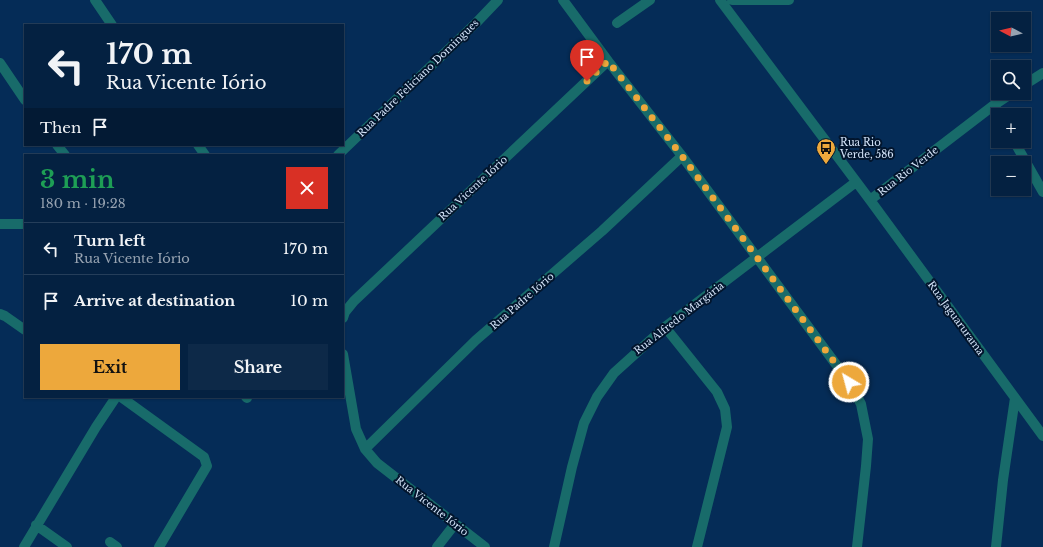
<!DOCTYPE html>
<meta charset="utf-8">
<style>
body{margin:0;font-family:"Libre Baskerville",serif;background:#0d2948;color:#f1f3f6;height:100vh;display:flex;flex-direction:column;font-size:15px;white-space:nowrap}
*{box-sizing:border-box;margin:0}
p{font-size:13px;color:#97a3b1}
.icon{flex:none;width:22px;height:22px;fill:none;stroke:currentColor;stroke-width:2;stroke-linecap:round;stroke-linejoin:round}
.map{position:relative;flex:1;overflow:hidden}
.drawer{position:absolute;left:24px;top:154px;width:320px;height:244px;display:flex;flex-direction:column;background:#042141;border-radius:0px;box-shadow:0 1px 3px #0004,0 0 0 1px #253e5a}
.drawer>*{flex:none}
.banner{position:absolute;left:24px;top:24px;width:320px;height:122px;border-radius:0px;box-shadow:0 1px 3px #0004,0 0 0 1px #253e5a;background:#042141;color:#f1f3f6;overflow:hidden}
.needle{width:26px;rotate:277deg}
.fabs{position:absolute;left:991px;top:12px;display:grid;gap:8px}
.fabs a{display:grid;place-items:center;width:40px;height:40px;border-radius:0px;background:#042141;box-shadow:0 1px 3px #0004,0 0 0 1px #253e5a;font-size:20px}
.pin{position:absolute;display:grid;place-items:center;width:34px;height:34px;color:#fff;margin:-41px -17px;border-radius:50% 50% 50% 0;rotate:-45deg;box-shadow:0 0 4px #0007}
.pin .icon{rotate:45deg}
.me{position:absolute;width:44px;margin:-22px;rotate:323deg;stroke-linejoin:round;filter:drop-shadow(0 0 3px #0008)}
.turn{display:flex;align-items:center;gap:14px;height:84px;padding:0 16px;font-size:18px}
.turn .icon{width:52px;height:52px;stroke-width:2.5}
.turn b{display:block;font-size:28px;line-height:34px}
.then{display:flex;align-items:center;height:38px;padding:0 16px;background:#0003;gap:8px;font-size:15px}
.round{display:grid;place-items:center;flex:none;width:42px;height:42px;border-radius:0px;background:#0d2948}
.headline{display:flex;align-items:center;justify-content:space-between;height:68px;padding:0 16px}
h1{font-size:24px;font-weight:800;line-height:30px;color:#1e9e55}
.cta{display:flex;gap:8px;margin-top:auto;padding:8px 16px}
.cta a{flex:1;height:46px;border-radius:0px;background:#eda83c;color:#111;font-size:16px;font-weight:800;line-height:46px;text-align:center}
.cta a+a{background:#0d2948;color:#f1f3f6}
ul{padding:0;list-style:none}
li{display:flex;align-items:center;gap:12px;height:52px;padding:0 16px;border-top:1px solid #253e5a}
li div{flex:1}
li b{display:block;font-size:15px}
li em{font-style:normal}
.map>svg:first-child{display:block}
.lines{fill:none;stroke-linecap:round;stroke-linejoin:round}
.minor{stroke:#186b6a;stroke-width:10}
.route{stroke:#eda83c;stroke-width:7;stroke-dasharray:0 12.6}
.labels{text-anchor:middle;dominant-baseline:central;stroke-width:4;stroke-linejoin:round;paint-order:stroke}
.street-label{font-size:10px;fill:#d4e4f9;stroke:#02152d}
.poi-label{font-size:10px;fill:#d4e4f9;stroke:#02152d;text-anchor:start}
</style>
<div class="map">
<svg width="1043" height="547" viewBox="0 0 1043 547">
<rect width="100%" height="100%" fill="#052c57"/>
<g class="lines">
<!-- minor -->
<path class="minor" d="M 95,0 L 112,25
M 563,0 L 608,61 L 682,156 L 849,382 L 861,404 L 868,439 L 866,466 L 857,547
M 720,0 L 870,200 L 1043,436
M 732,0 L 789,0
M 617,23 L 650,0
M 0,63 L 25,100
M 1024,85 L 1043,73
M 994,105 L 1000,115
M 1014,141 L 1043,192
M 57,145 L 65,155
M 198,145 L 205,155
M 338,155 L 477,22 L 498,0
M 870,200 L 994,105 L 1012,93
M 0,224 L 25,224
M 0,314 L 5,316 L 25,330
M 343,318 L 345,312 L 354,301 L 608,61
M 665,327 L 717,392 L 725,409 L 727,427 L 697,547
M 343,354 L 356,429 L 365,449 L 377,463 L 485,547
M 121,397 L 204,457 L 207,466 L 159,547
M 246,397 L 247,398
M 365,449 L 476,340 L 602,231 L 682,156
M 36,525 L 67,547
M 110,542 L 117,547
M 24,547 L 96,427 L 116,397
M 437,547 L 455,524
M 554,547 L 572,467 L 584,423 L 597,397 L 614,373 L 665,327 L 856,182
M 996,547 L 1003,480 L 1015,398"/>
</g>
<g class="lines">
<!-- route -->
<path class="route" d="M 587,81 L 608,61 L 682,156 L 849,382"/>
</g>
<!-- icons -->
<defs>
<g id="bus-pin" transform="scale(1)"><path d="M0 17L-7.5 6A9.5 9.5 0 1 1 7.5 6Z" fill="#eda83c" stroke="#02152d"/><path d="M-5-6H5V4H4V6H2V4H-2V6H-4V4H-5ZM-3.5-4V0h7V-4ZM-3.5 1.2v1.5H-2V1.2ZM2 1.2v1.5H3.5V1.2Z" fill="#111"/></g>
</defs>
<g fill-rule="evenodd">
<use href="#bus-pin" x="826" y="148"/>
</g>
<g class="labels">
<!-- street labels -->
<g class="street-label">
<text transform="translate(418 78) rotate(-44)">Rua Padre Feliciano Domingues</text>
<text transform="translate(908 171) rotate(-38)">Rua Rio Verde</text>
<text transform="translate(473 188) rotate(-43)">Rua Vicente Iório</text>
<text transform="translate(522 301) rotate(-41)">Rua Padre Iório</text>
<text transform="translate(679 318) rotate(-38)">Rua Alfredo Margária</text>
<text transform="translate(956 318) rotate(54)">Rua Jaguarurama</text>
<text transform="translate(432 506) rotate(38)">Rua Vicente Iório</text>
</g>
<!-- poi labels -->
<g class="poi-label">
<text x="840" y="142">Rua Rio<tspan x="840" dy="12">Verde, 586</tspan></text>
</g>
</g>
</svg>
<div class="fabs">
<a><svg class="needle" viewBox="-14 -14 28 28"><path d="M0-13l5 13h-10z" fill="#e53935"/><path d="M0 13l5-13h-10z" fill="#97a3b1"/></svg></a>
<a><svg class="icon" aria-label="search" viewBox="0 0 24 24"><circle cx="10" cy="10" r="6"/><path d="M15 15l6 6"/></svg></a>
<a>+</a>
<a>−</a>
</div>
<div class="pin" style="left:587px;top:81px;background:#d93025"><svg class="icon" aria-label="arrive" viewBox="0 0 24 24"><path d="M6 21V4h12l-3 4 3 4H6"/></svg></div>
<svg class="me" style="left:849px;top:382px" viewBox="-20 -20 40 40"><circle r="17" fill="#eda83c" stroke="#fff" stroke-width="3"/><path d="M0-11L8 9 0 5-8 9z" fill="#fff"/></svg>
<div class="banner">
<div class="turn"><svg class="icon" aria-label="left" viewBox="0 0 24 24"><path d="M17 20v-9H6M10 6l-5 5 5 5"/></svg><div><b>170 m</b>Rua Vicente Iório</div></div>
<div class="then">Then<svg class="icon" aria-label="arrive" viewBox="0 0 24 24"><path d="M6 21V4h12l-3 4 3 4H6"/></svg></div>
</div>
<section class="drawer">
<div class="headline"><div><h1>3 min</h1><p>180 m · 19:28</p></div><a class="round" style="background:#d93025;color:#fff"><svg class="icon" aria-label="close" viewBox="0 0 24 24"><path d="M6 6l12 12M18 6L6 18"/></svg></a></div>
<ul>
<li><svg class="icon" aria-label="left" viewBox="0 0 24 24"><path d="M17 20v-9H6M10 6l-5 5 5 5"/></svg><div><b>Turn left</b><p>Rua Vicente Iório</p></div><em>170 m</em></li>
<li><svg class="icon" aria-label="arrive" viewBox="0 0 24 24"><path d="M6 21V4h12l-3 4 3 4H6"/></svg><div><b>Arrive at destination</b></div><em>10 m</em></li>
</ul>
<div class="cta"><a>Exit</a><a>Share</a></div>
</section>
</div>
